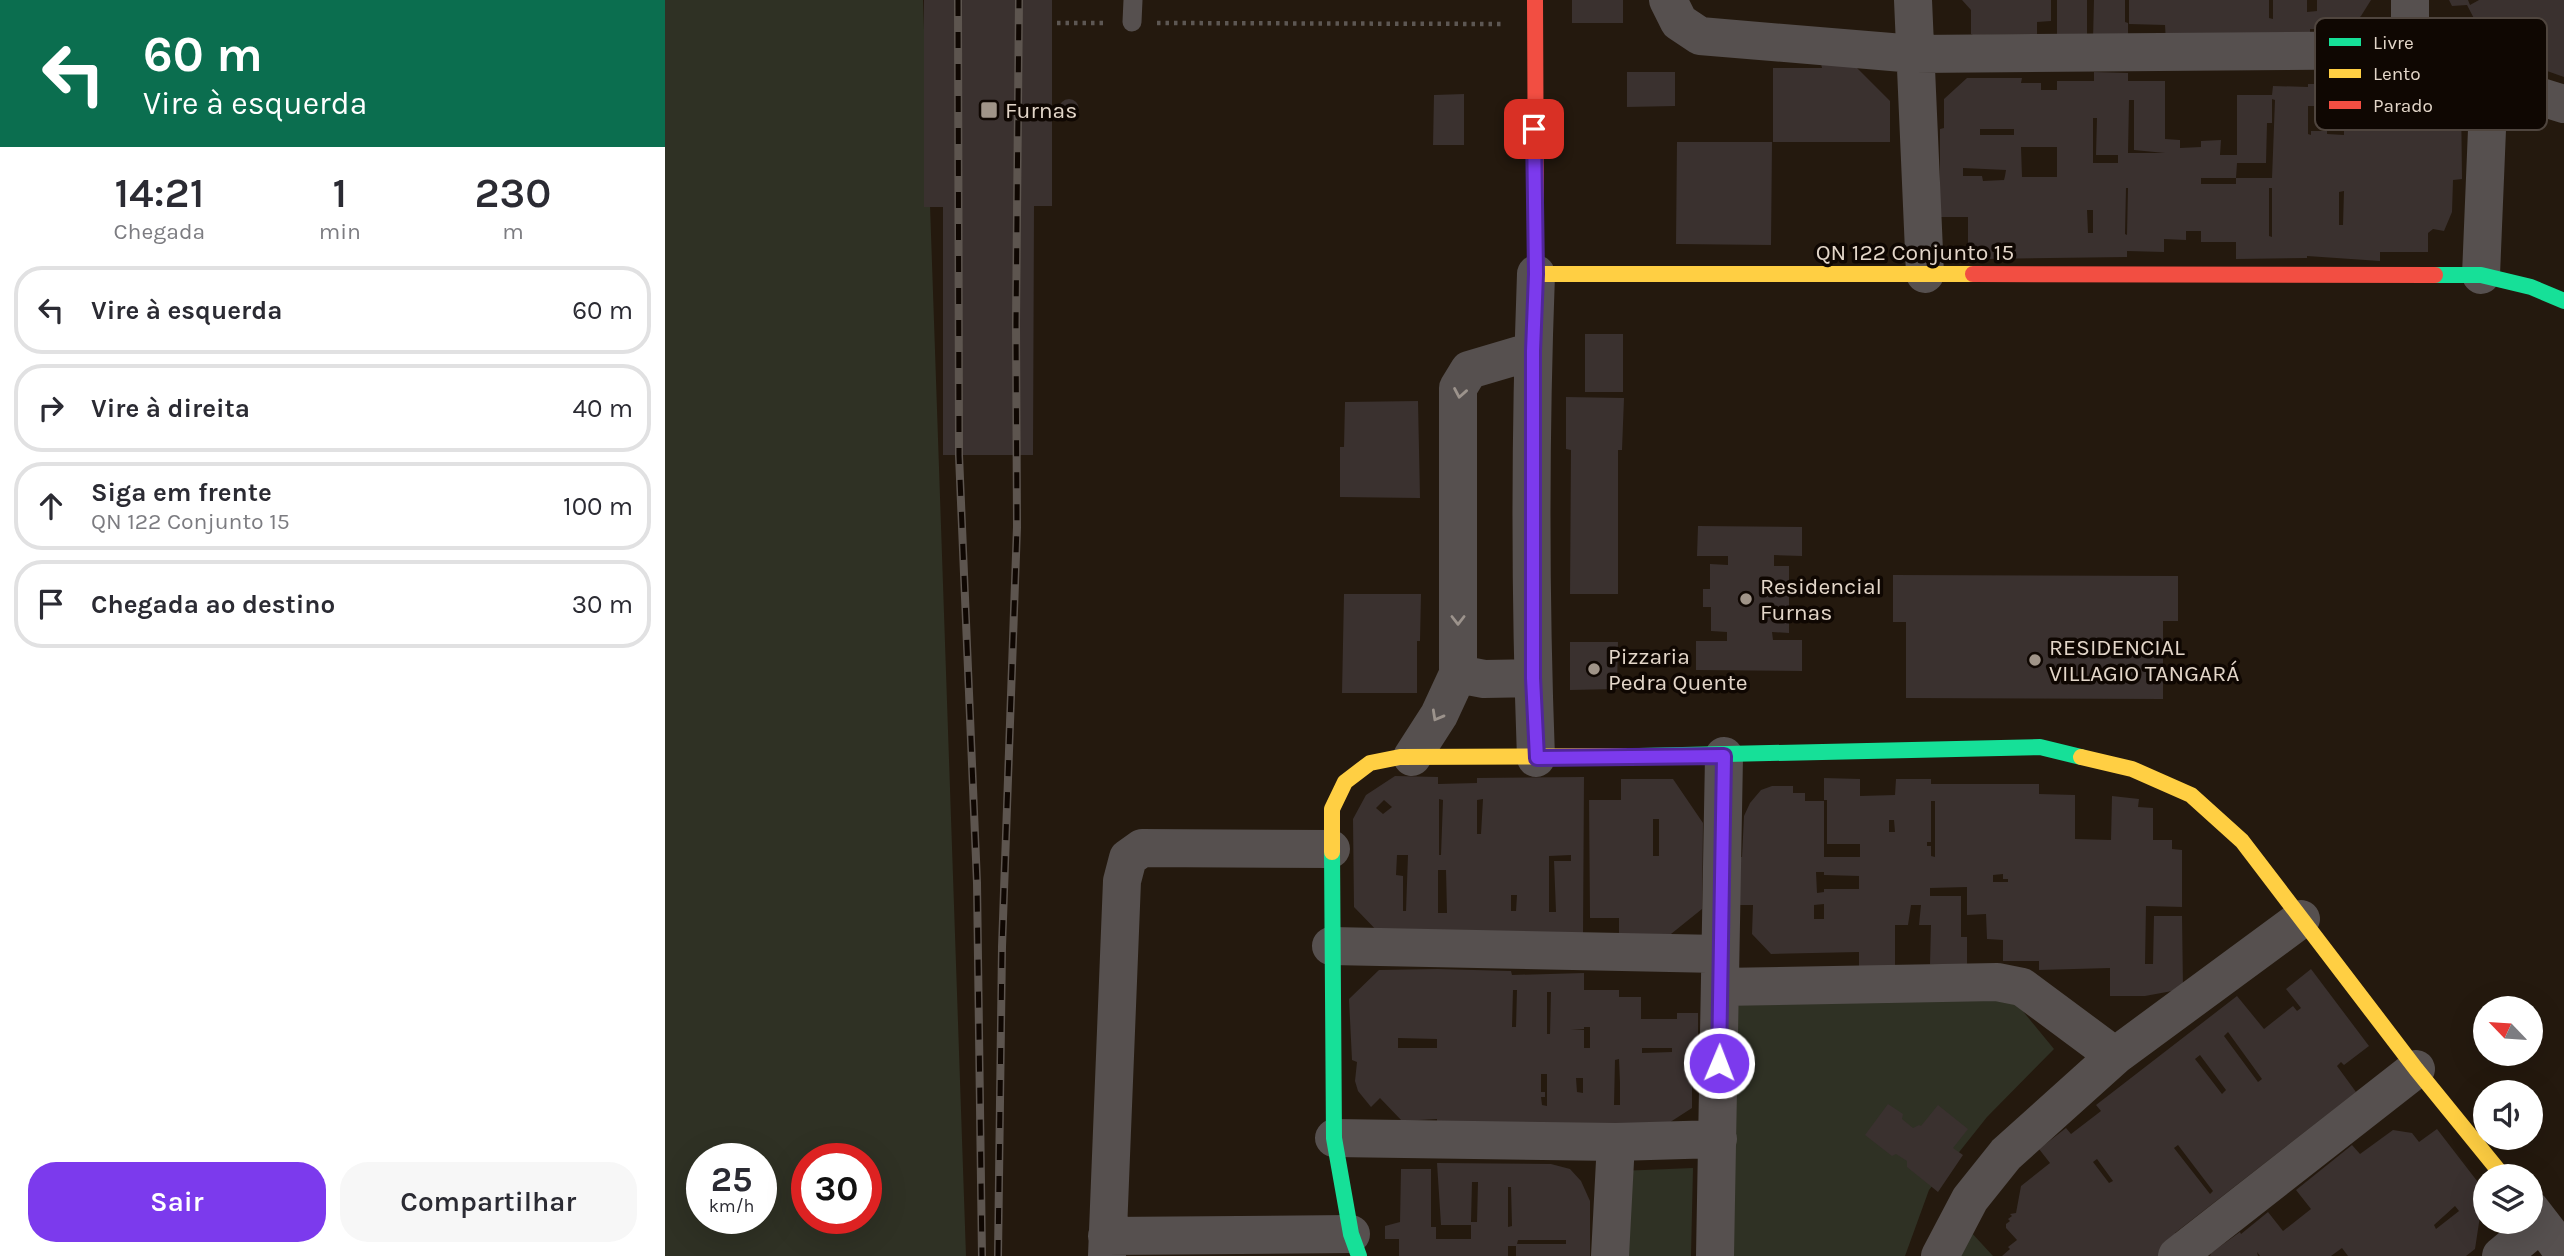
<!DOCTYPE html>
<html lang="pt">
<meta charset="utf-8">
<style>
body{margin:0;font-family:Karla,sans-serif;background:#f7f7f7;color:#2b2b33;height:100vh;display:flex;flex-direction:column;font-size:26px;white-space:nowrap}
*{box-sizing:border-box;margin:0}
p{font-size:23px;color:#7c7c81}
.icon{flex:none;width:38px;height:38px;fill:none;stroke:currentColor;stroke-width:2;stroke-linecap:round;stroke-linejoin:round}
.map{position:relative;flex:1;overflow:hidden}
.side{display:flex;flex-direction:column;background:#fff;width:665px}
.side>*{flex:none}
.banner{background:#0b6e4f;color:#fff;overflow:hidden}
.needle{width:46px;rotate:295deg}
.fabs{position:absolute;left:1808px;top:996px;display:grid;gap:14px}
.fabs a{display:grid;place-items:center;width:70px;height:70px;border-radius:50%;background:#fff;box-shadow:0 7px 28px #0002;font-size:35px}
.speed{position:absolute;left:21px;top:1143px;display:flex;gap:14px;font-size:35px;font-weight:700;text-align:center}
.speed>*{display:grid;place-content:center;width:91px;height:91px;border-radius:50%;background:#fff;box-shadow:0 7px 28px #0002;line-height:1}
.speed small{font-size:18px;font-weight:400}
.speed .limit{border:10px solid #d22;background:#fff;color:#111}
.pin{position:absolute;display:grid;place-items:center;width:60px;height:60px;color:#fff;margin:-30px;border-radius:14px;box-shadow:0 4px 10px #0006}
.me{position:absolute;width:77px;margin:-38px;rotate:1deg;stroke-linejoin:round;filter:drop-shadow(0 0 5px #0008)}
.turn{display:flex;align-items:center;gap:24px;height:147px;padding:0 28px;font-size:32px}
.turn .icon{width:91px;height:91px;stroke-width:2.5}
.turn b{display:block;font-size:49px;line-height:60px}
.eta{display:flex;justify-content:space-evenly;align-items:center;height:119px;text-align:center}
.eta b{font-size:42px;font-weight:600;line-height:49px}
.cta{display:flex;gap:14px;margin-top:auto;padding:14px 28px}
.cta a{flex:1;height:80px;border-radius:28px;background:#7c3aed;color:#fff;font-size:28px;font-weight:600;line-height:80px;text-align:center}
.cta a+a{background:#f7f7f7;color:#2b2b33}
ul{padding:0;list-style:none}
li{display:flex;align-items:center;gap:21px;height:88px;margin:0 14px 10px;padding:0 14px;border:4px solid #e1e1e2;border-radius:28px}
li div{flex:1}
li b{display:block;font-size:26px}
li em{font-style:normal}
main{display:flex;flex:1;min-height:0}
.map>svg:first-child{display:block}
.green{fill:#2f3124;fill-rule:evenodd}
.building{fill:#3a312f;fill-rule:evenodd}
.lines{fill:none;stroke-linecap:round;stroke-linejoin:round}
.path{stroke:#5d5753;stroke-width:4.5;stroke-dasharray:3.5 5;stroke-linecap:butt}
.lane{stroke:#56504f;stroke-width:19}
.street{stroke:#56504f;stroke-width:38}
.fast{stroke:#16e098;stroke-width:16}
.slow{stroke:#ffcf43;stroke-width:16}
.jam{stroke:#f24e42;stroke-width:16}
.rail-casing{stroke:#5d554f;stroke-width:8}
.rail{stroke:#0f0702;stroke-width:5;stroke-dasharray:16;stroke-linecap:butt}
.oneway{stroke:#9c938c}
.route-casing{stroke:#51269a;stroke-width:18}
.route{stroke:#7c3aed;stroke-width:12}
.poi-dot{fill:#a09488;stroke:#0f0702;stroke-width:2.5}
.labels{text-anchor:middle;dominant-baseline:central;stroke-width:7;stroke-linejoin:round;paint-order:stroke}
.poi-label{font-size:23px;fill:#e3d6c9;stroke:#0f0702;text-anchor:start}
.street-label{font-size:23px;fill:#e3d6c9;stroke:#0f0702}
.key{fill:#0f0702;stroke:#4f453e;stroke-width:2}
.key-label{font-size:19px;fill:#e3d6c9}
</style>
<main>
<section class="side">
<div class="banner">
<div class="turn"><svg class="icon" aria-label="left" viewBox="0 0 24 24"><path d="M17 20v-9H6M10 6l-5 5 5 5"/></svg><div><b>60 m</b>Vire à esquerda</div></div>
</div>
<div class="eta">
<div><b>14:21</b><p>Chegada</p></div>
<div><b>1</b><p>min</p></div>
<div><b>230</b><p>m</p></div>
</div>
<ul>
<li><svg class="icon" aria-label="left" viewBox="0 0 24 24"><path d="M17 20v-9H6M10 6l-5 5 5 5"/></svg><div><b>Vire à esquerda</b></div><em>60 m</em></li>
<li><svg class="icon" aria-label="right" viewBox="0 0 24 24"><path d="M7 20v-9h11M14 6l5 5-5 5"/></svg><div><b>Vire à direita</b></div><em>40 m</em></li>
<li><svg class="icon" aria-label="ahead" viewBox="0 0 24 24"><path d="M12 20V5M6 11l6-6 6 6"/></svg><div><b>Siga em frente</b><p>QN 122 Conjunto 15</p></div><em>100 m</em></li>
<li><svg class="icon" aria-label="arrive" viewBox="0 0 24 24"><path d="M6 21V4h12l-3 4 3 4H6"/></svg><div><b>Chegada ao destino</b></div><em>30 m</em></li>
</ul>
<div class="cta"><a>Sair</a><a>Compartilhar</a></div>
</section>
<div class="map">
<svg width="1899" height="1256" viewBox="0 0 1899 1256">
<rect width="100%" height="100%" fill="#24190e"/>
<!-- green -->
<path class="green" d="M 0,0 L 258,0 L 301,1256 L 0,1256 ZM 37,1158 L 96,1158 L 96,1218 L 37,1218 ZM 142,1158 L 201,1158 L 201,1218 L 142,1218 Z
M 1065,990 L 1343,993 L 1389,1049 L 1322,1117 L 1264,1190 L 1240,1256 L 1061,1256 Z
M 1028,1168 L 1026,1256 L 949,1256 L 954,1171 Z
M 1305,1231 L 1328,1256 L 1292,1256 Z"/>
<!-- building -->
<path class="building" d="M 259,0 L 387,0 L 387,206 L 369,206 L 368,455 L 278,455 L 278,207 L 259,207 Z
M 907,0 L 958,0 L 958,23 L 907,23 Z
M 1297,0 L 1386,0 L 1386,21 L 1372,22 L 1372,34 L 1308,35 L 1306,34 L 1306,10 Z
M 1392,0 L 1422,0 L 1422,39 L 1392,39 Z
M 1429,0 L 1460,0 L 1460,22 L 1463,23 L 1463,40 L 1428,39 Z
M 1464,0 L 1604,0 L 1604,18 L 1608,19 L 1608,0 L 1642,0 L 1642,12 L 1652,11 L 1652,0 L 1706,0 L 1696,16 L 1682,29 L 1645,29 L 1645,41 L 1501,42 L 1500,25 L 1464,24 Z
M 1784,0 L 1803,0 L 1805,5 L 1814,0 L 1899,0 L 1899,77 L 1842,57 L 1847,41 L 1815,30 L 1802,5 L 1787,6 Z
M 1187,63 L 1225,101 L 1225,142 L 1108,142 L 1108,68 L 1157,68 L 1156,64 Z
M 962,72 L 1010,72 L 1010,106 L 962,107 Z
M 1429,72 L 1463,73 L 1463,81 L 1500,81 L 1500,139 L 1515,140 L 1515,148 L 1536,147 L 1536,141 L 1556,140 L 1555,155 L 1572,155 L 1572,95 L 1607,95 L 1608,86 L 1643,87 L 1643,84 L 1660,84 L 1661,74 L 1679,74 L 1679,83 L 1697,83 L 1695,118 L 1716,121 L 1716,75 L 1767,76 L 1767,84 L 1789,84 L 1796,94 L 1797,179 L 1788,180 L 1787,212 L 1779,231 L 1768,229 L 1763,233 L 1763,252 L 1715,252 L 1715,261 L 1642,256 L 1642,258 L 1571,259 L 1571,242 L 1536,242 L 1536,231 L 1521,231 L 1521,240 L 1499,239 L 1499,252 L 1462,251 L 1462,257 L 1318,259 L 1301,249 L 1303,246 L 1303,217 L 1275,217 L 1275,129 L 1279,128 L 1279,99 L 1302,78 L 1357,78 L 1356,83 L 1376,83 L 1376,90 L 1392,90 L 1392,81 L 1429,81 ZM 1607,99 L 1610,100 L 1607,178 L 1571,178 L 1571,184 L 1536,184 L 1536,178 L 1571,178 L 1572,163 L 1601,163 L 1602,123 L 1607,123 ZM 1464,100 L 1469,100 L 1469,150 L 1500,153 L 1463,153 ZM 1643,106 L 1660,106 L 1660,116 L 1679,117 L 1679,135 L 1662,134 L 1662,131 L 1646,131 L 1646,135 L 1643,134 ZM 1428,118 L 1432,118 L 1431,155 L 1453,155 L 1453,163 L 1428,163 ZM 1315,129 L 1349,129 L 1349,135 L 1315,135 ZM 1356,147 L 1392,147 L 1392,177 L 1357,177 ZM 1298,168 L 1341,170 L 1340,176 L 1339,180 L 1318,181 L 1317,176 L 1298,176 ZM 1461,188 L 1463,188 L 1462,235 L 1460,234 ZM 1604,188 L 1607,188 L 1607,237 L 1604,236 ZM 1679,191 L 1678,225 L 1674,225 L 1674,192 ZM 1422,210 L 1428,210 L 1428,233 L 1423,233 Z
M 799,94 L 799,145 L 768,145 L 769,95 Z
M394 109a10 10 0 1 1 20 0a10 10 0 1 1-20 0Z
M 1012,142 L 1107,142 L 1106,245 L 1011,244 Z
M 920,334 L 958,334 L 958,392 L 920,392 Z
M 901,397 L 959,398 L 957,450 L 953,450 L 953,594 L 905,594 L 906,450 L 901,449 Z
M 753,401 L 755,498 L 675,497 L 675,447 L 679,447 L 680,402 Z
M 1033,526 L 1137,527 L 1137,556 L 1109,555 L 1109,566 L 1124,566 L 1124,633 L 1107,632 L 1108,640 L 1137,640 L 1137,671 L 1031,670 L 1031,641 L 1062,641 L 1062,632 L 1046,631 L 1046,607 L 1038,607 L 1038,589 L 1045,589 L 1045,564 L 1063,565 L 1063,556 L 1032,556 Z
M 1228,575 L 1513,576 L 1513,621 L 1498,621 L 1498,699 L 1241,698 L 1241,622 L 1228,622 Z
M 679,594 L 756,594 L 755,641 L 752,641 L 752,693 L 677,693 Z
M 905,642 L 953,642 L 952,689 L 905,690 Z
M 730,776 L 773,777 L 773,784 L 812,783 L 812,778 L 919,777 L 918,937 L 717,936 L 689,907 L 688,819 L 701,795 ZM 774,799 L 778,800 L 776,855 L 774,855 ZM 818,799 L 816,834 L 812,834 L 812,800 ZM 719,800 L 727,807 L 718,814 L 711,808 ZM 732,855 L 743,855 L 741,911 L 738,911 L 738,876 L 731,875 ZM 906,855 L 906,861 L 889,861 L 891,912 L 884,912 L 884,856 ZM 773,870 L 781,870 L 782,913 L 773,913 ZM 846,895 L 852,895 L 851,911 L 846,911 Z
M 1159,778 L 1195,779 L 1195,796 L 1230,795 L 1231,779 L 1266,779 L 1266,784 L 1374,784 L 1374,794 L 1410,795 L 1410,839 L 1446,840 L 1447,796 L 1474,799 L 1473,807 L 1488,808 L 1488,840 L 1507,840 L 1507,849 L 1517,850 L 1517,907 L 1481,906 L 1480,964 L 1488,964 L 1489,916 L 1517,916 L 1518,989 L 1480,996 L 1445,996 L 1445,968 L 1374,970 L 1374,961 L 1338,961 L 1338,940 L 1322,939 L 1321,914 L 1302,915 L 1302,887 L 1265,888 L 1265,896 L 1296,896 L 1296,937 L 1302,937 L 1302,965 L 1265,964 L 1266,925 L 1254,925 L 1256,905 L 1246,905 L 1243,925 L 1230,925 L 1230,968 L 1194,968 L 1194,952 L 1106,954 L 1087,934 L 1088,905 L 1075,905 L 1075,857 L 1077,857 L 1079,816 L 1085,803 L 1096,790 L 1107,786 L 1128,786 L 1128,793 L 1140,793 L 1140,801 L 1159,801 L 1159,857 L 1195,857 L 1195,844 L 1162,844 L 1162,800 L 1159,800 ZM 1266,801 L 1270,801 L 1270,857 L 1266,856 L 1266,846 L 1262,846 L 1262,842 L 1266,842 ZM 1224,820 L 1229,820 L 1230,832 L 1224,832 ZM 1151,872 L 1159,872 L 1159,875 L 1194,876 L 1194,889 L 1159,889 L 1159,892 L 1152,893 ZM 1338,874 L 1338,879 L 1343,879 L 1343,882 L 1328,882 L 1328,875 ZM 1159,904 L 1159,919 L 1149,919 L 1149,905 Z
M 956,779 L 1008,779 L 1038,823 L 1037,909 L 1001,938 L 954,938 L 954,918 L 925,918 L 924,800 L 956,800 ZM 988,819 L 994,819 L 994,856 L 988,856 Z
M 772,969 L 846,971 L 847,975 L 919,973 L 919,990 L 954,990 L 954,997 L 976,997 L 976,1019 L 1012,1019 L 1012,1013 L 1033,1013 L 1033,1048 L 1027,1048 L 1027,1108 L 996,1128 L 772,1121 L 772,1119 L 737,1121 L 715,1098 L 706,1107 L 693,1091 L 690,1081 L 692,1062 L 687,1060 L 684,999 L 714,970 ZM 848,990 L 852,990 L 851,1027 L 847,1027 ZM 882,992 L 886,992 L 885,1034 L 882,1034 ZM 919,1027 L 925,1027 L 925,1048 L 919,1048 L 919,1030 L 906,1030 L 919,1029 ZM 733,1038 L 772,1039 L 772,1048 L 733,1048 ZM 977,1048 L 1007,1048 L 1007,1052 L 977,1053 ZM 954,1059 L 955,1083 L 955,1105 L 949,1105 L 950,1060 ZM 876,1074 L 882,1074 L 882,1106 L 877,1105 L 876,1097 L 880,1097 L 880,1092 L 876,1092 ZM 911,1078 L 918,1078 L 918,1093 L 912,1092 Z
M 1646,969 L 1704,1046 L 1679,1065 L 1676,1062 L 1672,1066 L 1691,1092 L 1510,1233 L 1515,1239 L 1496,1256 L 1337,1256 L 1345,1249 L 1343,1247 L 1352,1240 L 1341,1228 L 1341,1224 L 1345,1221 L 1343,1219 L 1347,1216 L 1345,1214 L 1351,1213 L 1356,1186 L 1385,1163 L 1374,1149 L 1401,1128 L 1406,1134 L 1436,1111 L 1431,1105 L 1572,996 L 1599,1029 L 1628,1006 L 1632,1011 L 1636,1008 L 1621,989 ZM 1563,1032 L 1597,1079 L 1593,1082 L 1559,1036 ZM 1535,1055 L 1561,1090 L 1557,1094 L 1530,1059 ZM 1513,1145 L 1548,1191 L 1545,1194 L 1509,1148 ZM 1432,1159 L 1448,1181 L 1444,1183 L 1428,1162 Z
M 1223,1104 L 1238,1114 L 1237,1119 L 1248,1128 L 1254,1125 L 1256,1126 L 1273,1105 L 1303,1129 L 1288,1148 L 1298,1155 L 1273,1192 L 1242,1167 L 1242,1161 L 1231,1154 L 1227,1156 L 1200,1135 Z
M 1772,1129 L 1819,1190 L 1810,1249 L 1801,1256 L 1683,1256 L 1677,1248 L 1666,1256 L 1595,1256 L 1592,1252 L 1593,1256 L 1545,1256 L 1546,1253 L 1575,1232 L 1576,1234 L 1603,1212 L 1618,1231 L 1646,1209 L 1631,1190 L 1687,1145 L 1695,1154 L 1728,1130 L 1747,1133 L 1754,1142 ZM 1790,1206 L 1794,1211 L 1771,1229 L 1769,1225 Z
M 772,1163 L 886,1164 L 905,1169 L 916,1181 L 925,1201 L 925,1256 L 851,1256 L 851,1246 L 843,1246 L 843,1256 L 734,1256 L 734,1239 L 720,1239 L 720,1226 L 735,1222 L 736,1169 L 766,1169 L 766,1227 L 771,1227 L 771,1239 L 806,1239 L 806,1225 L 776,1225 ZM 807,1182 L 813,1182 L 812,1222 L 806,1222 ZM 843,1187 L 846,1187 L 847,1226 L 843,1227 ZM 853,1240 L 901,1240 L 901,1244 L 852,1244 Z"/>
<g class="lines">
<!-- path -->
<path class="path" d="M 392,23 L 441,23
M 492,23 L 837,24"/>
<!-- lane -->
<path class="lane" d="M 467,22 L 468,0"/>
<!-- street -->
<path class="street" d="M 1003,0 L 1014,22 L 1035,36 L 1250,54 L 1745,50
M 1248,0 L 1260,274
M 1745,0 L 1745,50 C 1781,50 1794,62 1824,81 L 1816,275
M 1824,81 L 1899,104
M 871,274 C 865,435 865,597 871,758
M 793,674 L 819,679 L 868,678
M 747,757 L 774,715 L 793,674 L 793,388 L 804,370 L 868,351
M 666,946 L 1054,954
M 1055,987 L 1332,982 L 1357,987 L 1450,1056
M 669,1138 L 951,1142 L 1053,1139
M 1866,1210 L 1899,1253
M 442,1236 L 686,1234
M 442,1256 L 457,881 L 463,858 L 477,848 L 666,849
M 945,1256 L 951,1142
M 1050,1256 L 1059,756
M 1275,1256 L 1305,1199 L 1341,1154 L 1450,1056 L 1636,919
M 1512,1256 L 1751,1069
M 1836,1256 L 1876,1223"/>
<!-- fast -->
<path class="fast" d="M 1770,275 L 1816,275 L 1866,287 L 1899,301
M 974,756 L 1375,747 L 1416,757
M 667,852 L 669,1138 L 686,1234 L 694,1256"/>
<!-- slow -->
<path class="slow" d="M 871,220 L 871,274 L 1308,274
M 1416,757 L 1467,769 L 1526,795 L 1577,841 L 1751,1069 L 1838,1176
M 667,852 L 667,809 L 680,782 L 705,763 L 735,757 L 974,756"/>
<!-- jam -->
<path class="jam" d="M 870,0 L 871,220
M 1308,274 L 1770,275"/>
<!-- rail casing -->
<g class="rail-casing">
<path id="rail" d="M 293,0 L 294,455 L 312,883 L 317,1256
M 333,1256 L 337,947 L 352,527 L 351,324 L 354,0"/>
</g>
<!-- rail -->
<use href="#rail" class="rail"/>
</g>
<!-- one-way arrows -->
<defs><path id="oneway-chevron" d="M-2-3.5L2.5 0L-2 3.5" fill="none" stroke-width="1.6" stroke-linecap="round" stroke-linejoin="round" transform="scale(1.75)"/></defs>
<g class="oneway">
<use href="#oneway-chevron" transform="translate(795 393) rotate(100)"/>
<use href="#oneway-chevron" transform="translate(793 620) rotate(90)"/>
<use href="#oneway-chevron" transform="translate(772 716) rotate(119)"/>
</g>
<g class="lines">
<!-- route casing -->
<g class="route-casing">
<path id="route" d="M 869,129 L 871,274 L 868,351 L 868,678 L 872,758 L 1059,756 L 1054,1063"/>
</g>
<!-- route -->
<use href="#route" class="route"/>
</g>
<!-- markers -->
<g class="poi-dot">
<rect x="315" y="101" width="18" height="18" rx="3.5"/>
<circle cx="1081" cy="599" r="7"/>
<circle cx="1370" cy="660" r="7"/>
<circle cx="929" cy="669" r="7"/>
</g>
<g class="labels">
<!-- poi labels -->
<g class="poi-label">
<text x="340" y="110">Furnas</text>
<text x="1095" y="586">Residencial<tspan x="1095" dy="26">Furnas</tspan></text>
<text x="1384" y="647">RESIDENCIAL<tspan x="1384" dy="26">VILLAGIO TANGARÁ</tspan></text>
<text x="943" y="656">Pizzaria<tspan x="943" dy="26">Pedra Quente</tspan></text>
</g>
<!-- street labels -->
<g class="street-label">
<text x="1250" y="252">QN 122 Conjunto 15</text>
</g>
</g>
<!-- legend -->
<rect x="1650" y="18" width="232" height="112" rx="10" class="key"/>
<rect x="1664" y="38" width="32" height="8" fill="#16e098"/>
<rect x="1664" y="69" width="32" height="9" fill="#ffcf43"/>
<rect x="1664" y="101" width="32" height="8" fill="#f24e42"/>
<g class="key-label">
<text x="1708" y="49">Livre</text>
<text x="1708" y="80">Lento</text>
<text x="1708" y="112">Parado</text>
</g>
</svg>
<div class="fabs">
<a><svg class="needle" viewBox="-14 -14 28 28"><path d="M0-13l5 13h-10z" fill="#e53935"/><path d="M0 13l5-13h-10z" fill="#7c7c81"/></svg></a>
<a><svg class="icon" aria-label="sound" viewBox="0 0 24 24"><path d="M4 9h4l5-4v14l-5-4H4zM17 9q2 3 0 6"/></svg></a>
<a><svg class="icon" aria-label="layers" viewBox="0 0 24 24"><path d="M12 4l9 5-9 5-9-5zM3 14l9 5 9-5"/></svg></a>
</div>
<div class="speed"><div>25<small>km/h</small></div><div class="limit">30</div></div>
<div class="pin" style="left:869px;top:129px;background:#d93025"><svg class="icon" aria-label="arrive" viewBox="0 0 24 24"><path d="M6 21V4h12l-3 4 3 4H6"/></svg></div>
<svg class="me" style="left:1054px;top:1063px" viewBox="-20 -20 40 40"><circle r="17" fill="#7c3aed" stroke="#fff" stroke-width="3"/><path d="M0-11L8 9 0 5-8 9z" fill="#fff"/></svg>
</div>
</main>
